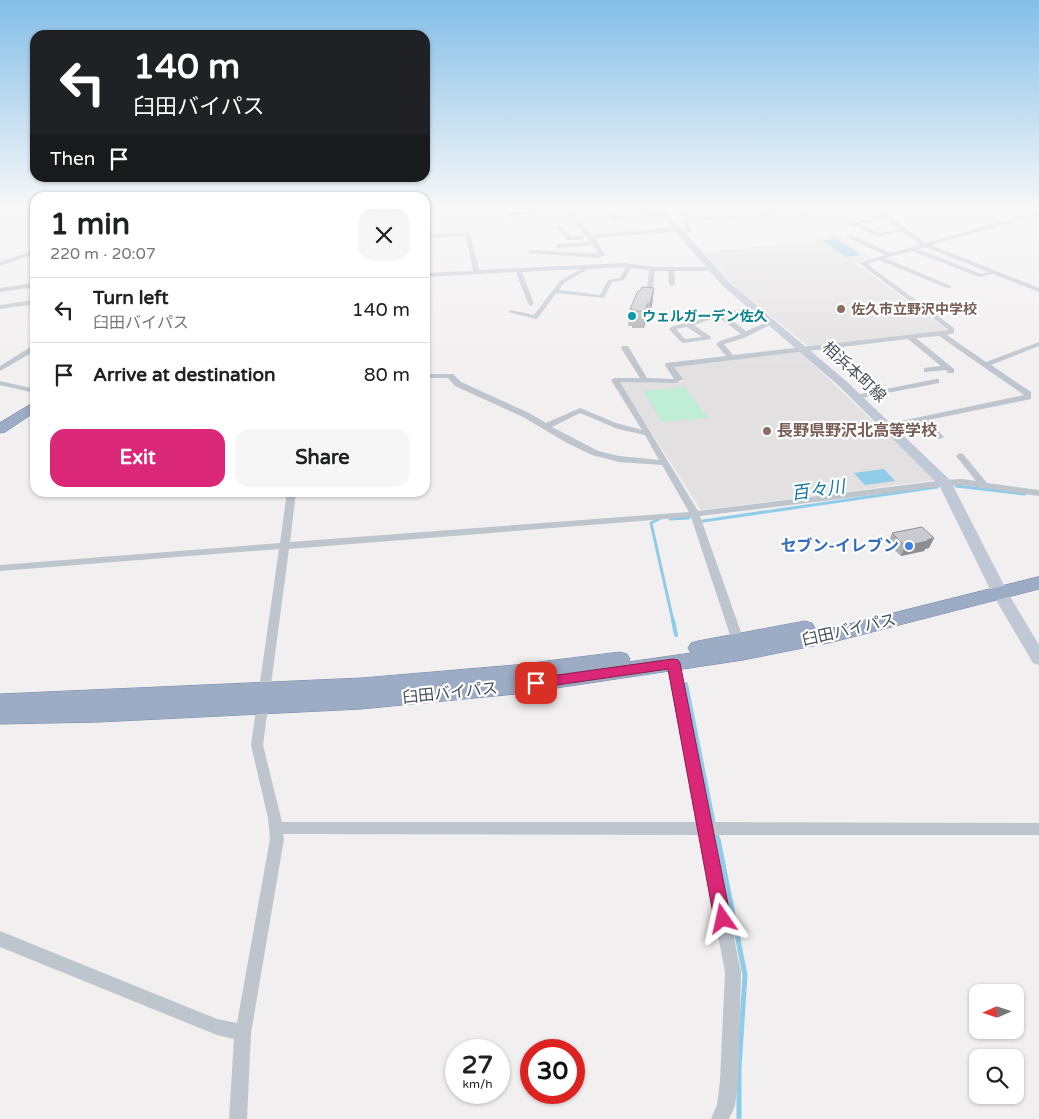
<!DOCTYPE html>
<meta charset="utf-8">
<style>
body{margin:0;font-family:"Varela Round","Noto Sans JP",sans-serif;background:#f6f6f6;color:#202124;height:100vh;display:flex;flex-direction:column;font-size:19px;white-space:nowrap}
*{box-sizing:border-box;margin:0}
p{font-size:16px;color:#757577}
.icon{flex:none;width:28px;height:28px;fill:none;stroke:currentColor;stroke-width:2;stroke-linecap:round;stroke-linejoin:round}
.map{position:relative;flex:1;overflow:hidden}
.sheet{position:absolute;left:30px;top:192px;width:400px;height:305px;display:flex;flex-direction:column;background:#fff;border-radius:15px;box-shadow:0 1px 4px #0004}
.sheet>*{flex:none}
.banner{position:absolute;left:30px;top:30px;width:400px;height:152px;border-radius:15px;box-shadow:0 1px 4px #0004;background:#202124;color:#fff;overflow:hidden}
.needle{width:32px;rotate:267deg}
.tools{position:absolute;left:969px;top:984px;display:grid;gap:10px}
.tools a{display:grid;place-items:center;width:55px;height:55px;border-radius:10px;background:#fff;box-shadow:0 1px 4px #0004;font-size:25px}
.speed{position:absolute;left:445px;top:1039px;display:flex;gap:10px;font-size:25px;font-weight:700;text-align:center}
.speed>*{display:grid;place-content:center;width:65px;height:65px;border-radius:50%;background:#fff;box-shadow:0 1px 4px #0004;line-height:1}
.speed small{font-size:12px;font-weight:400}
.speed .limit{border:8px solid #d22;background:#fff;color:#111}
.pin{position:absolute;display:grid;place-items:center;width:42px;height:42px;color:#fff;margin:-21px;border-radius:10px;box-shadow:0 2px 8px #0006}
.me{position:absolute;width:55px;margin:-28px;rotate:349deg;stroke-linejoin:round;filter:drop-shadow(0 0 4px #0008)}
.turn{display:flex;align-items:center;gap:18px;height:105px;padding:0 20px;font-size:22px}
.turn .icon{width:65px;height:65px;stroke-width:2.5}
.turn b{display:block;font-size:35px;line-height:42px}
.then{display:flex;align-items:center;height:48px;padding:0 20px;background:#0003;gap:10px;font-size:19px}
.round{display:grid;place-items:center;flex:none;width:52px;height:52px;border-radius:15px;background:#f6f6f6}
.headline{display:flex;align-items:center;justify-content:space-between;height:85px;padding:0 20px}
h1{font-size:30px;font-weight:800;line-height:38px}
.cta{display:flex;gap:10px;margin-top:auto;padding:10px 20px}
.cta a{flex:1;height:58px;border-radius:15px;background:#db2777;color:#fff;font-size:20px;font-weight:800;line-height:58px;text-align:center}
.cta a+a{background:#f6f6f6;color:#202124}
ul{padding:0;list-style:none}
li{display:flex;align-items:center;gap:15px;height:65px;padding:0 20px;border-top:1px solid #e0e0e0}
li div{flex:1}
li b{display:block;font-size:19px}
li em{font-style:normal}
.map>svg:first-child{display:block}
.education{fill:#e2e0e1}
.green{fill:#c0edd6}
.water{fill:#8fcce7}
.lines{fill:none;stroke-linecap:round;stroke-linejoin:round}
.stream-far2{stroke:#8fcce7;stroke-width:3}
.stream-far1{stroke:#8fcce7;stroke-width:4}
.stream{stroke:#8fcce7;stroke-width:5}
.trunk-casing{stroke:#7587a7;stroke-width:1}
.minor{fill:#bec5cd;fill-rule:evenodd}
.secondary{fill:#c1c8d5;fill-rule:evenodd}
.trunk{fill:#9cacc4;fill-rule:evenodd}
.wall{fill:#adafb4}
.shaded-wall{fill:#8d8e92}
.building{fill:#c9cbd1;stroke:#8d8e92}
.route{fill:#db2777;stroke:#8e194d}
.education-dot{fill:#8d6e63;stroke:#fff;stroke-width:2}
.culture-dot{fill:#0f9aa8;stroke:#fff;stroke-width:2}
.shop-dot{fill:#3f7fe0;stroke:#fff;stroke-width:2}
.labels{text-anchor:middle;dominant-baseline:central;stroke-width:4.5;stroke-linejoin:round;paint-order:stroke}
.far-education-label{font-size:14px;font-weight:bold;fill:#785e54;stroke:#fff;text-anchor:start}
.far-culture-label{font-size:14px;font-weight:bold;fill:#0d838f;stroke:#fff;text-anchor:start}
.street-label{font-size:16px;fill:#48505c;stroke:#fff}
.education-label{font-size:16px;font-weight:bold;fill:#785e54;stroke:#fff;text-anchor:start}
.shop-label{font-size:16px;font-weight:bold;fill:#366cbe;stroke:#fff;text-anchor:end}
.water-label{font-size:18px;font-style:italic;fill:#1476a3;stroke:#fff}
</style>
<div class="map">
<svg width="1039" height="1119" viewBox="0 0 1039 1119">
<rect width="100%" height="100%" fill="#f1efef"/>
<!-- education -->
<path class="education" d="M 836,235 L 871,258 L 855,263 L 948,330 L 809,347 L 737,288 L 704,252 L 817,241 L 815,239 Z
M 800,352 L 935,480 L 701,510 L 619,382 L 642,381 L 652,383 L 683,382 L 673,366 Z"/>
<!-- green -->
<path class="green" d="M 685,387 L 708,418 L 662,422 L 643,391 Z"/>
<!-- water -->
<path class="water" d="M 837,239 L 861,255 L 846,257 L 822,240 Z
M 884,469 L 895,481 L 865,485 L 854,473 Z"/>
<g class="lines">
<!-- stream-far2 -->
<path class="stream-far2" d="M 956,486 L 1025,494
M 659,519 L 651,523 L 673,621
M 670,519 L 689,518
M 703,521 L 937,487"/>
<!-- stream-far1 -->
<path class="stream-far1" d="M 673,620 L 676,635
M 686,684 L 714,825
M 716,831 L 718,840"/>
<!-- stream -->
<path class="stream" d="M 718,839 L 745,975 L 739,1068 L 739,1119"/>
<!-- trunk casing -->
<g class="trunk-casing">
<path id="trunk" d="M 35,402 L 35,412 L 5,432 L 0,433 L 0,423 Z
M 1039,577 L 1039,589 L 833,642 L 743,660 L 516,694 L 361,709 L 99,722 L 0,724 L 0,694 L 362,678 L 515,665 L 620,652 L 627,654 L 630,659 L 628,662 L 691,653 L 688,648 L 691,643 L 698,641 L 805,621 L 812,623 L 815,628 L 812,632 L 833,628 Z"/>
</g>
<!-- minor -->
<path class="minor" d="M 574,210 L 581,210 L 573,214 L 592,235 L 678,227 L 681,229 L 678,231 L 595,238 L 605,255 L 598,258 L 529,253 L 528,252 L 531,250 L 599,254 L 593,245 L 558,248 L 555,246 L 558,244 L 591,242 L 567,214 Z
M 602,210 L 607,210 L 613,216 L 663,212 L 666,214 L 663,216 L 612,220 Z
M 682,210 L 688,210 L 689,218 L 762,214 L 775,210 L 784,210 L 762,218 L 689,221 L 691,231 L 683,236 L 680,234 L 685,230 Z
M 819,210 L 828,211 L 799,217 L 796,215 Z
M 859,210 L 864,210 L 860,214 L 857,212 Z
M 876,210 L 882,210 L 926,243 L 1039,211 L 1039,215 L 931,245 L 1039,288 L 1039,292 L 993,274 L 979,277 L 912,251 L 885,258 L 951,286 L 951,288 L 947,288 L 879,260 L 867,264 L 954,328 L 954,333 L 947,335 L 986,362 L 1039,342 L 1039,346 L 991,365 L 1031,392 L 1031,399 L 928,420 L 944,437 L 940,439 L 937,439 L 920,422 L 884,428 L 883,426 L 887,424 L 1024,395 L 939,336 L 916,338 L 954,369 L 954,373 L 948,373 L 946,370 L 924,372 L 924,368 L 941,366 L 908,339 L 674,367 L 683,379 L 676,383 L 620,382 L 698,511 L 945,480 L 962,479 L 976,481 L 956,456 L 960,453 L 963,454 L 987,483 L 1039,490 L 1039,496 L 962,485 L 945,486 L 700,516 L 744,641 L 742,644 L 734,644 L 732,641 L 691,517 L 289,549 L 263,745 L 282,822 L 697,822 L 667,663 L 669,660 L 673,659 L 677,660 L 679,663 L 711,822 L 1039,823 L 1039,835 L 713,835 L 741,972 L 738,1081 L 735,1106 L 729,1119 L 711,1119 L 717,1105 L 720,1081 L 725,972 L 699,835 L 283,834 L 284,839 L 251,1033 L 247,1119 L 229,1119 L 234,1039 L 217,1035 L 0,947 L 0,931 L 217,1019 L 237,1023 L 270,839 L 268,818 L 251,745 L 279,549 L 0,571 L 0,565 L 280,543 L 287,492 L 296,492 L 290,542 L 689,512 L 662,465 L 619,462 L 592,455 L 567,443 L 523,417 L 455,386 L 448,378 L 425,378 L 425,374 L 453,374 L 461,382 L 529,413 L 546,423 L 580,408 L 616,423 L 642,430 L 611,380 L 615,378 L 640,378 L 621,348 L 622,346 L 628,346 L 647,378 L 674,379 L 665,365 L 666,363 L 726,356 L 716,344 L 720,341 L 741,334 L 718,317 L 694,325 L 711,337 L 711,339 L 683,343 L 681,342 L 669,329 L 673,326 L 697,320 L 717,313 L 756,307 L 759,309 L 758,310 L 725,315 L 746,331 L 770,321 L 774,321 L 774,323 L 744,338 L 724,344 L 733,355 L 949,330 L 859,263 L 885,255 L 847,237 L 847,235 L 851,235 L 891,253 L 920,245 L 901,231 L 879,237 L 851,224 L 882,215 ZM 885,218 L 898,229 L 880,233 L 859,224 ZM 925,247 L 988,272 L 981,274 L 918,249 ZM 687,327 L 702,337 L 685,339 L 676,329 ZM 580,413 L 618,429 L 645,435 L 659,460 L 619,456 L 598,451 L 552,427 Z
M 561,226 L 571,237 L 582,236 L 585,238 L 582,240 L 567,240 L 558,228 Z
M 425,231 L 429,231 L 430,234 L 470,233 L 479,270 L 626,263 L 652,267 L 712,267 L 715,269 L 712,271 L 674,271 L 675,284 L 672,286 L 669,284 L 668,271 L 655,271 L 652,297 L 649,299 L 646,297 L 649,270 L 631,268 L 624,280 L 612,282 L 604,298 L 556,293 L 538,318 L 536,319 L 508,312 L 511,310 L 534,315 L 560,281 L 581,269 L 522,272 L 534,304 L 531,306 L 528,304 L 516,272 L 425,277 L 425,273 L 473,271 L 466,236 L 428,238 L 425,236 ZM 626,267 L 620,278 L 608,280 L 600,295 L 559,290 L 564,283 L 588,269 Z
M 35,250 L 35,254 L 0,266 L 0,262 Z
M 35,283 L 35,287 L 0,292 L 0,288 Z
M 35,300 L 35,304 L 0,309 L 0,305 Z
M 32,346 L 35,346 L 35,351 L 0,371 L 0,366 Z
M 936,379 L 939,379 L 939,383 L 856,399 L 852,397 L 856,395 Z
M 0,381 L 35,389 L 35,393 L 0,385 Z"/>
<!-- secondary -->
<path class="secondary" d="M 656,210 L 665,210 L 729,282 L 846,381 L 950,480 L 1008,593 L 1039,645 L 1039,665 L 1033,663 L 992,593 L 939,485 L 838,385 L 723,286 Z"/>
<!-- trunk -->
<use href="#trunk" class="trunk"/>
</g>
<!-- wall -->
<path class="wall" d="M 504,210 L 554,210 L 510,216 Z
M 654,288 L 652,305 L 648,320 L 646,320 L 644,328 L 632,328 L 632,326 L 628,326 L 630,309 L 640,291 Z
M 892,533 L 934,538 L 929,548 L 925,549 L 924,551 L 901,556 L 888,544 Z"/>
<!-- shaded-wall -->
<path class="shaded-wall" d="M 510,210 L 554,210 L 510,216 Z
M 654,288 L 652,305 L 648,320 L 650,304 Z
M 648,303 L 646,320 L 644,328 L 645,311 Z
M 934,538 L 929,548 L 925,549 L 924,551 L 901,556 L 905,546 Z"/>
<!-- building -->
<path class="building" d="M 642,287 L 654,288 L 650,304 L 648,303 L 645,311 L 633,311 L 634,310 L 630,309 L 638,291 L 640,291 Z
M 922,527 L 934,538 L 927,540 L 928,541 L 905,546 L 892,533 Z"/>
<!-- sky -->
<linearGradient id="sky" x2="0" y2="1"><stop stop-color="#84bee8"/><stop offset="0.57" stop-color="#f9f8f8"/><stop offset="1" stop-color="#f9f8f8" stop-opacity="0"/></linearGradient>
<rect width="1039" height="367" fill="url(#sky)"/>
<!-- route -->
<path class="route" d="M 673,659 L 678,660 L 680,663 L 731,919 L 729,925 L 723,927 L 717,925 L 714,919 L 668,669 L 536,688 L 531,687 L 529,683 L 531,680 L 536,678 Z"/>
<!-- markers -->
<g class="education-dot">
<circle cx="841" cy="309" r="5"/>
<circle cx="767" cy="431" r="5"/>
</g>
<circle class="culture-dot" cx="632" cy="316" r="5"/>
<circle class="shop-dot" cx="909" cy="546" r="5"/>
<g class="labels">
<!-- far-education labels -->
<g class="far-education-label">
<text x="851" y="309">佐久市立野沢中学校</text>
</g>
<!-- far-culture labels -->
<g class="far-culture-label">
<text x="642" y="316">ウェルガーデン佐久</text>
</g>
<!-- street labels -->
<g class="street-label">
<text transform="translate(854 372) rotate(43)">相浜本町線</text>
<text transform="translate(849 630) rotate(-13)">臼田バイパス</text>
<text transform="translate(450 693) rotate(-6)">臼田バイパス</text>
</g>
<!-- education labels -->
<g class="education-label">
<text x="777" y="431">長野県野沢北高等学校</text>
</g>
<!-- shop labels -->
<g class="shop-label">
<text x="899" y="546">セブン-イレブン</text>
</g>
<!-- water labels -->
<g class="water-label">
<text transform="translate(818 490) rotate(-8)">百々川</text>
</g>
</g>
</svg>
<div class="tools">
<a><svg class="needle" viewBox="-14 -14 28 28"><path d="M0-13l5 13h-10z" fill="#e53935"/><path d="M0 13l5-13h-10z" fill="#757577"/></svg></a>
<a><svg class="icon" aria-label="search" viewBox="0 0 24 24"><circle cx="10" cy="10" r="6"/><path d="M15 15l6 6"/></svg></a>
</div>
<div class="speed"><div>27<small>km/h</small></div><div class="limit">30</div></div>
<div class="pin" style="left:536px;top:683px;background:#d93025"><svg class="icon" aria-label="arrive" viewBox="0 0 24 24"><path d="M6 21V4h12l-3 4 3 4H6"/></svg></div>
<svg class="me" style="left:723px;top:919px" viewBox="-20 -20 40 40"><path d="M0-17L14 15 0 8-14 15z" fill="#db2777" stroke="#fff" stroke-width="4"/></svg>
<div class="banner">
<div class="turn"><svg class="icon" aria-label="left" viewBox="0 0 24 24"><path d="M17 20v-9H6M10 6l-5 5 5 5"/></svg><div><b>140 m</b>臼田バイパス</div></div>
<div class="then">Then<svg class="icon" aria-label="arrive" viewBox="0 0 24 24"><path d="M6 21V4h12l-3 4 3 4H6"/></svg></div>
</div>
<section class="sheet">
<div class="headline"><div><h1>1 min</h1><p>220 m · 20:07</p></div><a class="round"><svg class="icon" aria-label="close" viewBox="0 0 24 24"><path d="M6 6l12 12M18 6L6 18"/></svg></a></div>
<ul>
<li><svg class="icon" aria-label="left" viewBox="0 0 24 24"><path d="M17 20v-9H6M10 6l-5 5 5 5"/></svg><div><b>Turn left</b><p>臼田バイパス</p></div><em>140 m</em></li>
<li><svg class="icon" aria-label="arrive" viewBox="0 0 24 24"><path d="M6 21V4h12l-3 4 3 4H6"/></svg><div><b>Arrive at destination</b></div><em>80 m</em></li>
</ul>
<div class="cta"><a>Exit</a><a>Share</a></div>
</section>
</div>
